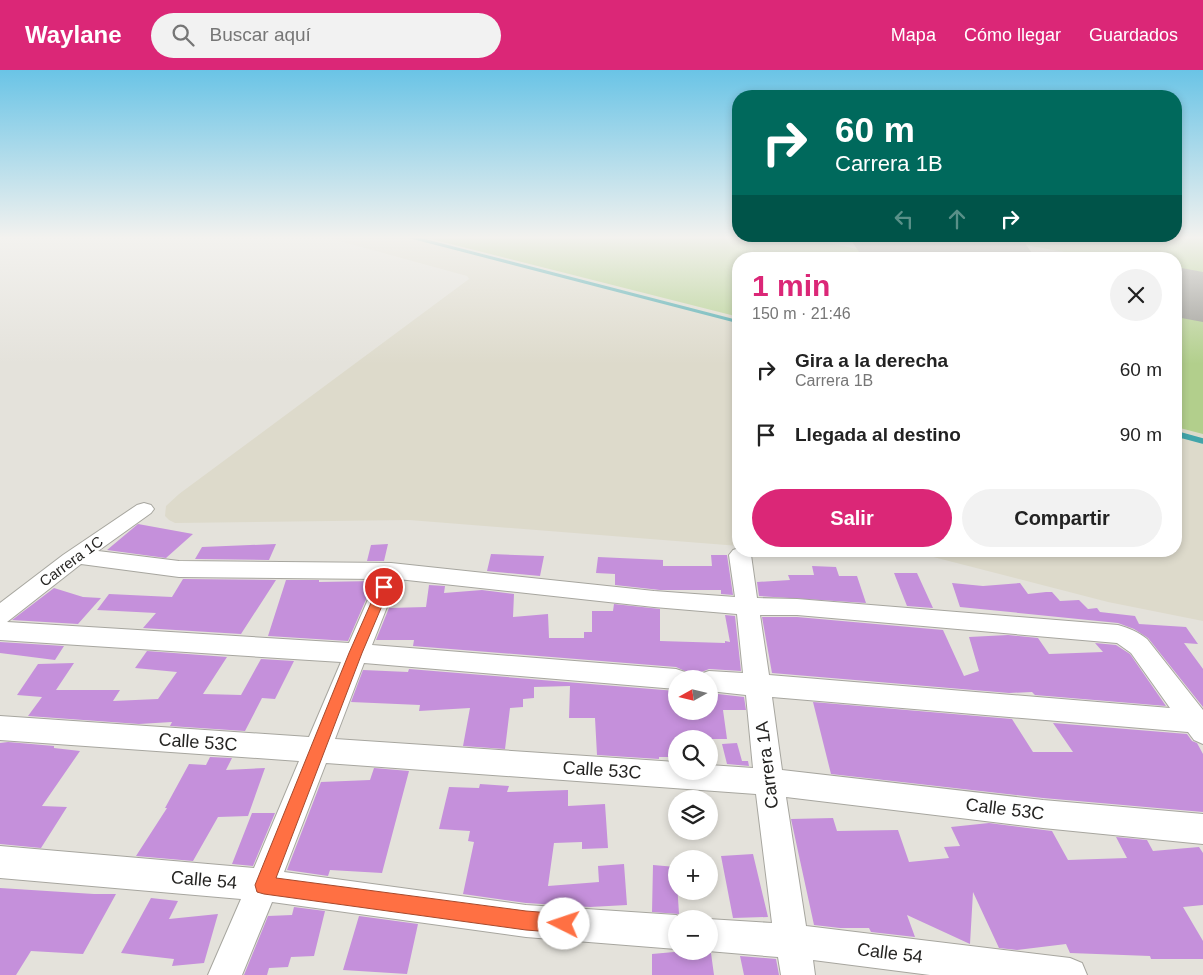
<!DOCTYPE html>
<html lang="es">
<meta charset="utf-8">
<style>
body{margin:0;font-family:Arial,sans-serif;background:#f2f2f2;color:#222;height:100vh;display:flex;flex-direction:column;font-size:19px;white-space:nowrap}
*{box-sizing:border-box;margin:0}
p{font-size:16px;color:#767676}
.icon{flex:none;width:28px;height:28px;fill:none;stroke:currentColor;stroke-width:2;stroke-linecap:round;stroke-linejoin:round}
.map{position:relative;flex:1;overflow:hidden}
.side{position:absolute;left:732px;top:182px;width:450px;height:305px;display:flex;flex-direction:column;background:#fff;border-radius:20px;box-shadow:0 2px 8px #0003}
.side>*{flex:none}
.banner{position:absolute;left:732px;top:20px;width:450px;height:152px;border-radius:20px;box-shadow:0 2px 8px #0003;background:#00695c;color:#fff;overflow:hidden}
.needle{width:32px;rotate:262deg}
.controls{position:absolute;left:668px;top:600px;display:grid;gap:10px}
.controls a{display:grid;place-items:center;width:50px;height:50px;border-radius:50%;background:#fff;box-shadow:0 2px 8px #0003;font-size:25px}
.pin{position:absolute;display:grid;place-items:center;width:42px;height:42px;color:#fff;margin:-21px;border:2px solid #fff;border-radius:50%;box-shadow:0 1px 5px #0007}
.me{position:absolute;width:55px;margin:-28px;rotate:274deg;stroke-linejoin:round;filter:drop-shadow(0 0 4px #0008)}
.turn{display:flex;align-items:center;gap:18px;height:105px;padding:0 20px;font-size:22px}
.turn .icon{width:65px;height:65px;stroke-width:2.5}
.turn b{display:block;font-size:35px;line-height:42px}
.lanes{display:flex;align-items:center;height:48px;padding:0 20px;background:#0003;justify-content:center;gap:25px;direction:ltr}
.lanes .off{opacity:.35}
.round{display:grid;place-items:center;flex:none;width:52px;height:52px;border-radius:26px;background:#f2f2f2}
.summary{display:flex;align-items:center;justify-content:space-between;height:85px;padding:0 20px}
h1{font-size:30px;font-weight:600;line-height:38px;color:#db2777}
.primary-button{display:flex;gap:10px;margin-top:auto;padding:10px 20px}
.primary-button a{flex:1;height:58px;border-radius:30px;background:#db2777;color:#fff;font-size:20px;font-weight:600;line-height:58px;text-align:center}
.primary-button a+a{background:#f2f2f2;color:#222}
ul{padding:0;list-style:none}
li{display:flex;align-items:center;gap:15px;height:65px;padding:0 20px}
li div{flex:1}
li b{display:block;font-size:19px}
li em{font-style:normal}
header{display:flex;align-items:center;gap:30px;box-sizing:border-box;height:70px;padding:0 25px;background:#db2777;color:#fff}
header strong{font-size:24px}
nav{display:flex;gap:28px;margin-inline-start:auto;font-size:18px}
.search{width:350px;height:45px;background:#f2f2f2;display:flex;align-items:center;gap:12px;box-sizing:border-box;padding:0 18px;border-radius:28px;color:#767676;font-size:19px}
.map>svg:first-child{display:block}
.built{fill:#dddacb}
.green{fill:#b2cf8c}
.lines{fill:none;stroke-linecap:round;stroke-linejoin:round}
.stream-far2{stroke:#42a5aa;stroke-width:3}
.stream-far1{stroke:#42a5aa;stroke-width:4.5}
.stream{stroke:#42a5aa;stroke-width:5.5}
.runway{fill:#979690;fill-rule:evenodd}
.building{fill:#c590db}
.minor-casing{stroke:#a7a69f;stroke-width:2}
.minor{fill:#fff;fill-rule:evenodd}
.route{fill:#ff7043;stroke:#a6492c}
.labels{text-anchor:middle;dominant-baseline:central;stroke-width:4;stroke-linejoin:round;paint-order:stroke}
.street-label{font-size:15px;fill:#262523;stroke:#fff}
.near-street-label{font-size:18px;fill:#262523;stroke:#fff}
</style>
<header>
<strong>Waylane</strong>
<div class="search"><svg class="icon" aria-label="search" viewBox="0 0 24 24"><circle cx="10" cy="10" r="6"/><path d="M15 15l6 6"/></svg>Buscar aquí</div>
<nav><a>Mapa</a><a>Cómo llegar</a><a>Guardados</a></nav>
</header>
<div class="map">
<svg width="1203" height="905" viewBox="0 0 1203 905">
<rect width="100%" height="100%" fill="#e4e2db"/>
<!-- built -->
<path class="built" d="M 325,167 L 1203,167 L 1203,551 L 1108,532 L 910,481 L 1176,481 L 1176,189 L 739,189 L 739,476 L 409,450 L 175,453 L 169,450 L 165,446 L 166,436 L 179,424 L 469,209 L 467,206 Z"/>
<!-- green -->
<path class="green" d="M 423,167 L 798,167 L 907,189 L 739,189 L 739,247 Z
M 982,167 L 1203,167 L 1203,206 L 1176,202 L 1176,189 L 1103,189 Z
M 1176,242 L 1203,247 L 1203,364 L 1176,357 Z"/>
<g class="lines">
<!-- stream-far2 -->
<path class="stream-far2" d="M 411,167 L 739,252"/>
<!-- stream-far1 -->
<path class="stream-far1" d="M 1176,364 L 1182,366"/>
<!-- stream -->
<path class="stream" d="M 1177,364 L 1203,371"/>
<!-- runway -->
<path class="runway" d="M 849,167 L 1002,167 L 1025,173 L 1036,189 L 886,189 L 859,182 Z
M 1176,197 L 1203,202 L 1203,252 L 1176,247 Z"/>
</g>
<!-- building -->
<path class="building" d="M 138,454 L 193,464 L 166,488 L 107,480 Z
M 276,474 L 269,490 L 195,489 L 202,477 Z
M 388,474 L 384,491 L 367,491 L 371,475 Z
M 491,484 L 544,486 L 540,506 L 487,501 Z
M 711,485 L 727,485 L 733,525 L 721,524 L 721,520 L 660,520 L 615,515 L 615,504 L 596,503 L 598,487 L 663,490 L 663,496 L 712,496 Z
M 812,496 L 836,497 L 839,506 L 857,506 L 866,533 L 759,526 L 757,512 L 790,510 L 788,505 L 814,505 Z
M 894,503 L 917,503 L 933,538 L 907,536 Z
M 183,509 L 276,510 L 241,564 L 143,558 L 156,543 L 97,540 L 109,524 L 172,527 Z
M 286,510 L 319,510 L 319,512 L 374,511 L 348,571 L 268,566 Z
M 952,513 L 983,516 L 1020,513 L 1028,524 L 1046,522 L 1052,522 L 1060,531 L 1079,530 L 1088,539 L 1097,538 L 1100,542 L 1135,546 L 1139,554 L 1186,557 L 1198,574 L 1184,573 L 1203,599 L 1203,637 L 1148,568 L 1134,559 L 1118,553 L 960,537 Z
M 429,515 L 445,516 L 444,523 L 482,520 L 514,524 L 513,547 L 548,544 L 549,568 L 584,568 L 584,562 L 592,562 L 592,541 L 613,541 L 614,534 L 660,539 L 660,571 L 725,573 L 725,571 L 730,572 L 725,545 L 735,546 L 741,601 L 709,599 L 699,603 L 687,602 L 676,597 L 413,576 L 414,570 L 376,570 L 389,538 L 426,537 Z
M 54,518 L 83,527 L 101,528 L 78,554 L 12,550 Z
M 762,547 L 797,547 L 943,560 L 964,606 L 979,601 L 969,567 L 1008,565 L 1038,568 L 1049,584 L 1103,582 L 1095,573 L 1116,575 L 1130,584 L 1166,636 L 1035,625 L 1032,622 L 1009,623 L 772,603 Z
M 0,572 L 64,576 L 55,590 L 0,583 Z
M 147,581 L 227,587 L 203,624 L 241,625 L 261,589 L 294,591 L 275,629 L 262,628 L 245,661 L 170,656 L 172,652 L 139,654 L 28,646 L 42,627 L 17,625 L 38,594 L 74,593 L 56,620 L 120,620 L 113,631 L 158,629 L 177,602 L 135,598 Z
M 409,599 L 676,621 L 676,641 L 709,641 L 709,623 L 744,627 L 746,640 L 723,640 L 727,669 L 676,669 L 676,687 L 659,687 L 659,689 L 597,685 L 595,648 L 569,648 L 570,616 L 534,617 L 534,628 L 523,629 L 523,637 L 510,638 L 505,679 L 463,676 L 470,638 L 419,641 L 420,635 L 351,632 L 363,600 L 408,602 Z
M 813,632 L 1012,649 L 1033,682 L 1073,682 L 1053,653 L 1187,664 L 1192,671 L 1197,673 L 1203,684 L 1203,742 L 1043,728 L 831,704 Z
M 8,672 L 54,676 L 54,678 L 80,681 L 42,736 L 67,737 L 41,778 L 0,774 L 0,673 Z
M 737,673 L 742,691 L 748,691 L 749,696 L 727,694 L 722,674 Z
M 210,687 L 232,688 L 226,700 L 265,698 L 248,746 L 218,747 L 193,791 L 136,786 L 167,738 L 165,738 L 189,694 L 206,695 Z
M 374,698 L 409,701 L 382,803 L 330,800 L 328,806 L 287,800 L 321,712 L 370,710 Z
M 480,714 L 509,716 L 507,722 L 568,720 L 568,736 L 605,734 L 608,778 L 582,779 L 582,772 L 554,773 L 548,816 L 599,812 L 598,796 L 624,794 L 627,835 L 590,837 L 526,833 L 463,824 L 474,772 L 468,771 L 470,761 L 439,759 L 449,717 L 479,718 Z
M 252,743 L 275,743 L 253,796 L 232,794 Z
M 833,748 L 837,761 L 898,760 L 909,792 L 949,788 L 944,777 L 960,776 L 951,757 L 989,753 L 1052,761 L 1068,790 L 1127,788 L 1116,767 L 1147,770 L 1153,781 L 1199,777 L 1203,783 L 1203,835 L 1183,837 L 1203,871 L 1203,889 L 1151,889 L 1150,886 L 1070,883 L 1066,874 L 1017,880 L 999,878 L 973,822 L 970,874 L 907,845 L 915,867 L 871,862 L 869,858 L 840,858 L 814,855 L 791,749 Z
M 753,784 L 768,847 L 733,848 L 721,786 Z
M 653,795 L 676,797 L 679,844 L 652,842 Z
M 0,818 L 94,824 L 116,824 L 83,884 L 31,881 L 16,905 L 0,905 Z
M 151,828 L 178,831 L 169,849 L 218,844 L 204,893 L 172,896 L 174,889 L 121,883 Z
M 294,837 L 325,841 L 314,886 L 291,887 L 288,897 L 269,898 L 267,905 L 244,905 L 268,846 L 292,845 Z
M 359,846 L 418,854 L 407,904 L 343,900 Z
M 685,881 L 706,881 L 711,883 L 714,905 L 652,905 L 652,884 Z
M 740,886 L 776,889 L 779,905 L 744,905 Z"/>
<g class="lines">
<!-- minor casing -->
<g class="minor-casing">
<path id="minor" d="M 144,433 L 151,435 L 154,439 L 151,443 L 98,481 L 179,491 L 391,493 L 654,521 L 735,527 L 729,485 L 733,480 L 739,478 L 739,481 L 748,481 L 751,485 L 757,528 L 797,529 L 1118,555 C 1129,558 1138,562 1147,569 L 1203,640 L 1203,674 L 1194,670 L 1188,662 L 772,627 L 782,700 L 1043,730 L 1203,744 L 1203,774 L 1043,758 L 786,727 L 806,856 L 1070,888 L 1082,893 L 1087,905 L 930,905 L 813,890 L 815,905 L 781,905 L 778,887 L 708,881 L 708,849 L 772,853 L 756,724 L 326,693 L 284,802 L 526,835 L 676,845 L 684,849 L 676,849 L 676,879 L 526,867 L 272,832 L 242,905 L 208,905 L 241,829 L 0,808 L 0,776 L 254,798 L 299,691 L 0,670 L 0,646 L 309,667 L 341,592 L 0,570 L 0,533 L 63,485 L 137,435 ZM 81,494 L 179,507 L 377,509 L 349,573 L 7,552 ZM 398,509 L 654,537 L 737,544 L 743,603 L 709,601 L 700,604 L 698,609 L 709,609 L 709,621 L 746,625 L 753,698 L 709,695 L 709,701 L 676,701 L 676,692 L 335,669 L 364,593 L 676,619 L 676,609 L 688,609 L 685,602 L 676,599 L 372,575 ZM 760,545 L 797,545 L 1117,573 L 1131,583 L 1170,638 L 769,605 Z"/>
</g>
<!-- minor -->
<use href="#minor" class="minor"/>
</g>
<!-- sky -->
<linearGradient id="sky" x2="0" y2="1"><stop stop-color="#6ac4e6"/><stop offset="0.57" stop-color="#f3f2ef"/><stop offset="1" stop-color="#f3f2ef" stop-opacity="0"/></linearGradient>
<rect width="1203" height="294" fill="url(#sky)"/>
<!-- route -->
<path class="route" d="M 384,513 L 389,514 L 390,517 L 362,583 L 276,808 L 526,841 L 564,844 L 570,847 L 573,854 L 570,860 L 564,863 L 526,860 L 264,824 L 257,822 L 255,815 L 349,583 L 378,517 L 380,514 Z"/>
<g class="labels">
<!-- street labels -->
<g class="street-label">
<text transform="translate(71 491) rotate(-36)">Carrera 1C</text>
</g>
<!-- near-street labels -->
<g class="near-street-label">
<text transform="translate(198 672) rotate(4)">Calle 53C</text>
<text transform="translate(767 695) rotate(-97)">Carrera 1A</text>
<text transform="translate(602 700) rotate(4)">Calle 53C</text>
<text transform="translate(1005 739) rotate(7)">Calle 53C</text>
<text transform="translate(204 810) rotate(5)">Calle 54</text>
<text transform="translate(890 883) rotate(7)">Calle 54</text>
</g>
</g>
</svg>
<div class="controls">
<a><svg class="needle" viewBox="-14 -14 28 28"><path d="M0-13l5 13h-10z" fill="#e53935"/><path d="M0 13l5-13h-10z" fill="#767676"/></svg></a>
<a><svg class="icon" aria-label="search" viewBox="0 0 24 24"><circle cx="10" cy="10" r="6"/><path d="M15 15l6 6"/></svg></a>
<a><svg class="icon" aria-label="layers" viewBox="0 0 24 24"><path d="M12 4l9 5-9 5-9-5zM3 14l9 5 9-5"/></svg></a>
<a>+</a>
<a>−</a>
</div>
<div class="pin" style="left:384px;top:517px;background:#d93025"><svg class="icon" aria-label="arrive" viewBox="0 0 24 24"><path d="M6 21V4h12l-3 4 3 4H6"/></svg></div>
<svg class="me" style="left:564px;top:854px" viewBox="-20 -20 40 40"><circle r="19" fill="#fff"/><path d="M0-13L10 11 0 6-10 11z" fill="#ff7043"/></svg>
<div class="banner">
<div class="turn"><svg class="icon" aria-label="right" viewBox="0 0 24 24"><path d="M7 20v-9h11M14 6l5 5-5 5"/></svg><div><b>60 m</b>Carrera 1B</div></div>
<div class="lanes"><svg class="icon off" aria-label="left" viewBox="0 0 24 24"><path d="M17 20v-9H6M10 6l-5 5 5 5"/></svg><svg class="icon off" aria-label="ahead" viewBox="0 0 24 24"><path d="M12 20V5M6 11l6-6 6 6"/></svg><svg class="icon" aria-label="right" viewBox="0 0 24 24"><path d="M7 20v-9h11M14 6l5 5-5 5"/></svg></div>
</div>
<section class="side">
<div class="summary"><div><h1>1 min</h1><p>150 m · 21:46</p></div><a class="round"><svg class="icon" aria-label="close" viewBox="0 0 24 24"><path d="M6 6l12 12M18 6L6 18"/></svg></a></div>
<ul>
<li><svg class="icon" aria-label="right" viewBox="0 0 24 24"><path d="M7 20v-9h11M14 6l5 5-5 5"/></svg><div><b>Gira a la derecha</b><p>Carrera 1B</p></div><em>60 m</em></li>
<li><svg class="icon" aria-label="arrive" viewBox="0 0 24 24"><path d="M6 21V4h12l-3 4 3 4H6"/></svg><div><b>Llegada al destino</b></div><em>90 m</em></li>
</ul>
<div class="primary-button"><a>Salir</a><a>Compartir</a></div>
</section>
</div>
